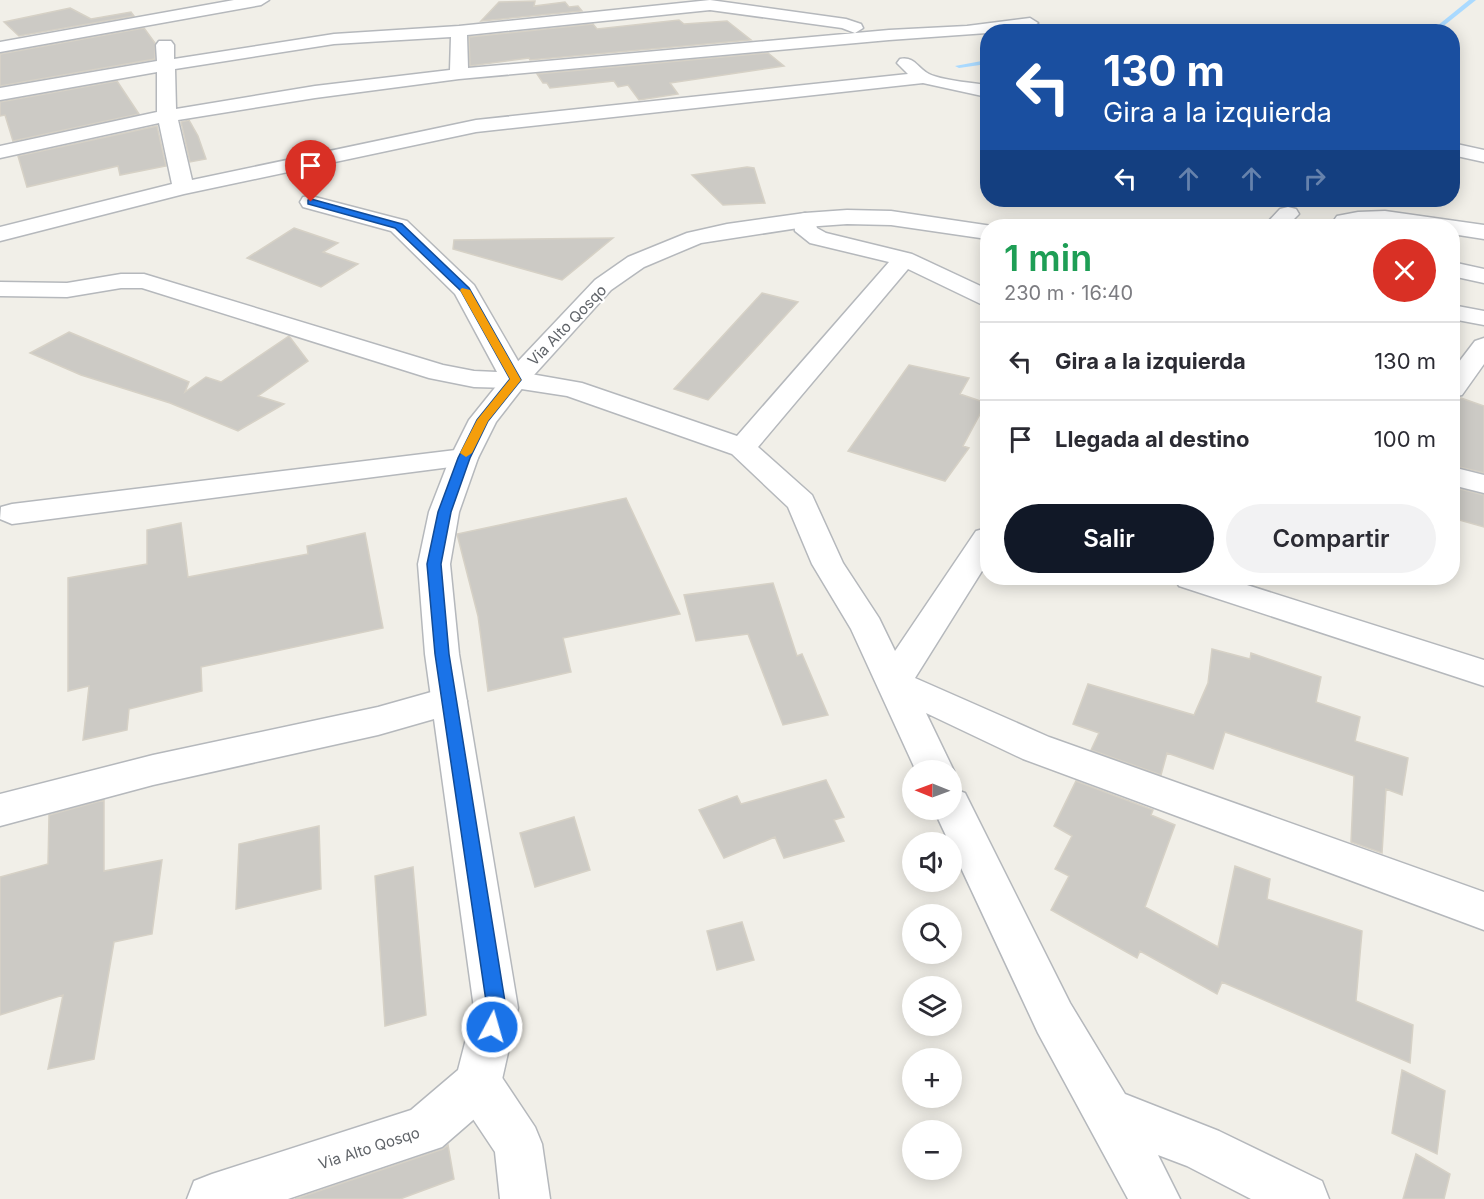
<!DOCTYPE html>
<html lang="es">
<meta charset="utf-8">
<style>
body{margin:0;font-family:Inter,sans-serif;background:#f2f2f3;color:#2b2b33;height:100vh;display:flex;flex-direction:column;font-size:22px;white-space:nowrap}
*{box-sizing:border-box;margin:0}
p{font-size:20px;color:#7c7c81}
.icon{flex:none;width:33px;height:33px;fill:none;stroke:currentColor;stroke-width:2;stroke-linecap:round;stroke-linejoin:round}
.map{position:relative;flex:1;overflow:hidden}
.sheet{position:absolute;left:980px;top:219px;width:480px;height:366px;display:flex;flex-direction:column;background:#fff;border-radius:24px;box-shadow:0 3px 15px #0003}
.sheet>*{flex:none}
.guide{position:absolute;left:980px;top:24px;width:480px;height:183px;border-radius:24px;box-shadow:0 3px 15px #0003;background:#1a4fa0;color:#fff;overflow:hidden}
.needle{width:39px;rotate:271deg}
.buttons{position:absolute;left:902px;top:760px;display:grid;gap:12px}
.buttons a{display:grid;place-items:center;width:60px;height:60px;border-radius:50%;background:#fff;box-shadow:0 3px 15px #0003;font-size:30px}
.pin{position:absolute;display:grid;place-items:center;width:51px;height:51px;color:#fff;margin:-62px -26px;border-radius:50% 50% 50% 0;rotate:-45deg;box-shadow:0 0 6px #0007}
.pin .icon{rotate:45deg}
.me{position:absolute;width:66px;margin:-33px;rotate:6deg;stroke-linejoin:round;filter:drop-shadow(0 0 4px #0008)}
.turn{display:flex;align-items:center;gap:21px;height:126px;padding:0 24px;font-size:27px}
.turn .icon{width:78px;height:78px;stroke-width:2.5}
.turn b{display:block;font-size:42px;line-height:51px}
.lanes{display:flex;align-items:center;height:57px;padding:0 24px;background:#0003;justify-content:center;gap:30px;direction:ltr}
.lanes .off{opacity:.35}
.round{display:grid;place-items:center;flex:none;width:63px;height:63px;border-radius:32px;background:#f2f2f3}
.headline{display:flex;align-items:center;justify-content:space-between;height:102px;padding:0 24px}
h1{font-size:36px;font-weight:600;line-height:45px;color:#1e9e55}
.cta{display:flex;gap:12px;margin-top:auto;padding:12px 24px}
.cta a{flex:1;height:69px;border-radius:36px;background:#111827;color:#fff;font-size:24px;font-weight:600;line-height:69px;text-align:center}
.cta a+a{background:#f2f2f3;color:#2b2b33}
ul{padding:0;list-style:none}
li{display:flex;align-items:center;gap:18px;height:78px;padding:0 24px;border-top:2px solid #e1e1e2}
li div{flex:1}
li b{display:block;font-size:22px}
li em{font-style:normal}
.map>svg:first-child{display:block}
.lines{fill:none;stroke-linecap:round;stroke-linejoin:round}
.stream{fill:#aadaff;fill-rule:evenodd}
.building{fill:#cccac5;stroke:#d6d1c6;stroke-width:1.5}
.minor-casing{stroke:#b5b8bc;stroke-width:3}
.tertiary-casing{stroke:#b5b8bc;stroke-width:3}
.minor{fill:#fff;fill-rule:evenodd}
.tertiary{fill:#fff;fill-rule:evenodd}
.route{fill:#1a73e8;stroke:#114b97;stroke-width:1.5}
.slow{fill:#f59e0b}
.labels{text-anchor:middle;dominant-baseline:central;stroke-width:4.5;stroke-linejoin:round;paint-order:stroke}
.street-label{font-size:15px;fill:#5f6368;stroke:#fff}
</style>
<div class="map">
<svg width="1484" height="1199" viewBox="0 0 1484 1199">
<rect width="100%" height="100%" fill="#f1efe8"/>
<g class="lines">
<!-- stream -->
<path class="stream" d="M 1469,0 L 1476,0 L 1441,28 L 1419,32 L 1437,26 Z
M 987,60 L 987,64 L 959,68 L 955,66 Z"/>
</g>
<!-- building -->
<path class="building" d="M 535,1 L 534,6 L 565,2 L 569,7 L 578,6 L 582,11 L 481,21 L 499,2 Z
M 70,8 L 91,19 L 131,12 L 134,16 L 19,36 L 4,22 Z
M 679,20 L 684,24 L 727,21 L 751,40 L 530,60 L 529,58 L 470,66 L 469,37 L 593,24 L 597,29 Z
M 144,28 L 155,43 L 155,59 L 0,86 L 0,54 Z
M 768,53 L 784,66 L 670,83 L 678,94 L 639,100 L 628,85 L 618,87 L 614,81 L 550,88 L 547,83 L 543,83 L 537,74 Z
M 117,81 L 139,114 L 13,141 L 5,115 L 0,116 L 0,102 Z
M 189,120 L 198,136 L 206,159 L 190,162 L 181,122 Z
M 157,126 L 166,166 L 120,175 L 118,166 L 27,187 L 18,156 Z
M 747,167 L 754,168 L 765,203 L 723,205 L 692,175 Z
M 294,228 L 338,243 L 323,252 L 358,264 L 321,287 L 247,258 Z
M 613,238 L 562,280 L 453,249 L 454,240 Z
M 762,293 L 798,302 L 708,400 L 674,389 Z
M 69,332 L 189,382 L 185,392 L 206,377 L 221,382 L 289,336 L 308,361 L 258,396 L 284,404 L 238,431 L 170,403 L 81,375 L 30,353 Z
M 909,365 L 969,378 L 960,394 L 986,403 L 963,446 L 969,448 L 945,481 L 848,451 Z
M 1461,398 L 1484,406 L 1484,473 L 1452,465 L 1452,399 Z
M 1452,487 L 1484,495 L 1484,527 L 1452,518 Z
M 626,498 L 680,614 L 563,638 L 571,672 L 488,691 L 478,616 L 457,534 Z
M 181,523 L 188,577 L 308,554 L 307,546 L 365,533 L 383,628 L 201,667 L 202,691 L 129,709 L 127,730 L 83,740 L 89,686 L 68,691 L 68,578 L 147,564 L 147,530 Z
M 773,583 L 797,656 L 802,654 L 828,715 L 783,725 L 748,634 L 696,641 L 684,595 Z
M 1212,649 L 1250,659 L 1251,653 L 1321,677 L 1316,702 L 1360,717 L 1355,741 L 1408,758 L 1402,795 L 1386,789 L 1382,853 L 1351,842 L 1354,776 L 1225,732 L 1213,769 L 1167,753 L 1161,775 L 1091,750 L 1099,733 L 1073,724 L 1088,684 L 1194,715 L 1208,683 Z
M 826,780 L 844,817 L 834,820 L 844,841 L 784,858 L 775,837 L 724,858 L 699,810 L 737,796 L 741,804 Z
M 1076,781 L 1153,810 L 1151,815 L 1175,825 L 1145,907 L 1218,947 L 1235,866 L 1270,879 L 1267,899 L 1362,931 L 1356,1001 L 1413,1025 L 1410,1063 L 1222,982 L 1217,994 L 1140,951 L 1137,958 L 1051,910 L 1069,876 L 1055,869 L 1072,836 L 1054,826 Z
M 104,800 L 104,871 L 162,860 L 152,934 L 114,942 L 94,1059 L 48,1069 L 63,995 L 0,1015 L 0,877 L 48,864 L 49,815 Z
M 574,817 L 590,870 L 535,887 L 520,833 Z
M 319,826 L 321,889 L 236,909 L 239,844 Z
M 413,867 L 426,1015 L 385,1026 L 375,876 Z
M 742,922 L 754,960 L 717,970 L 707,931 Z
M 1402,1070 L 1445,1091 L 1437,1154 L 1392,1133 Z
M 448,1145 L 454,1179 L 400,1199 L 295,1199 L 443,1149 Z
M 1416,1154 L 1450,1174 L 1444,1199 L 1403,1199 Z"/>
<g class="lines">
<!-- minor casing -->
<g class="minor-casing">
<path id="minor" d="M 234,0 L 269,0 L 261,5 L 0,52 L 0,42 Z
M 710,0 L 846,19 L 861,24 L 863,28 L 855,33 L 842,28 L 710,10 L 467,35 L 468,68 L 889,30 L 967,26 L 1030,18 L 1038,23 L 1030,28 L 987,32 L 987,33 L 889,40 L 459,79 L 315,98 L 178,120 L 192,180 L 476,120 L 908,74 L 897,63 L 900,59 C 915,56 917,68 929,74 C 940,80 973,83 987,85 L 987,97 L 923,83 L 476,132 L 184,194 L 0,241 L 0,227 L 172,184 L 159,123 L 0,158 L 0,146 L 157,112 L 157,72 L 0,100 L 0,88 L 157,61 L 156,45 L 159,41 L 171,41 L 174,45 L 174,59 L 334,34 L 459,26 ZM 451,37 L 450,70 L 315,86 L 176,109 L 175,69 L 334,44 Z
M 1452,143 L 1484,150 L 1484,162 L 1452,155 Z
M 311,196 L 407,221 L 474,285 L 525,373 L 582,383 L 737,436 L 889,262 L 810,243 L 795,231 L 794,220 L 797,215 L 805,213 L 813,215 L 817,228 L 826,233 L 912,254 L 987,289 L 987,307 L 908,269 L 758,447 L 812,495 L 843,563 L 879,618 L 895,651 L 976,531 L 987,528 L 987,563 L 915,678 L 1049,737 L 1484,892 L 1484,930 L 1023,759 L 926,713 L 954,771 L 951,777 L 951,771 L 916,771 L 851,629 L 812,564 L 788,507 L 732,454 L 567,396 L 515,388 L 474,387 L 429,378 L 142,288 L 121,288 L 67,297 L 0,296 L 0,282 L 67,283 L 121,274 L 144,274 L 443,365 L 474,371 L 497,372 L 455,294 L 391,231 L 303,207 L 300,202 L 303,197 Z
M 1288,207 L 1296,209 L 1299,214 L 1287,226 L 1264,226 L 1280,209 Z
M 1484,338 L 1484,364 L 1462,395 L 1452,397 L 1452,371 L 1475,341 Z
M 464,449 L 474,452 L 478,458 L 474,464 L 12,524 L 0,519 L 1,507 L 12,504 Z
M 1452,467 L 1484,475 L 1484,493 L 1452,485 Z
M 1174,578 L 1225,578 L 1484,660 L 1484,686 L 1179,586 Z
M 449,687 L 462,691 L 467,701 L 462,711 L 378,735 L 153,785 L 0,826 L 0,794 L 153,755 L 378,707 Z
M 951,788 L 965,793 L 1070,1003 L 1125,1094 L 1219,1131 L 1322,1181 L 1329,1199 L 1251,1199 L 1187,1166 L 1158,1155 L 1180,1199 L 1128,1199 L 1038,1033 L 934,810 L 951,810 Z
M 478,1061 L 495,1067 L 535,1127 L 542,1144 L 550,1199 L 500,1199 L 495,1152 L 461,1101 L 455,1084 L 461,1067 Z"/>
</g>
<!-- tertiary casing -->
<g class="tertiary-casing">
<path id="tertiary" d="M 847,210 L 891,211 L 992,226 L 987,226 L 987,239 L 891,225 L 847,224 L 805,227 L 701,243 L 644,267 L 611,290 L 524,386 L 496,422 L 478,458 L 459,512 L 450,564 L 459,654 L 518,1008 L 501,1084 L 495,1101 L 442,1147 L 288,1199 L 187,1199 L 194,1181 L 212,1174 L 411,1110 L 458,1070 L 474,1008 L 425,654 L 418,564 L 429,512 L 450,458 L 469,420 L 506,374 L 595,280 L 628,257 L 687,233 L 727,224 L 805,213 Z
M 1385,211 L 1484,225 L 1484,239 L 1452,234 L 1452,226 L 1330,226 L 1337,216 L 1358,212 Z
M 1452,262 L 1484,269 L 1484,283 L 1452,276 Z
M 1452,305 L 1484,311 L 1484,325 L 1452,319 Z"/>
</g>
<!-- minor -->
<use href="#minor" class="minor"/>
<!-- tertiary -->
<use href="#tertiary" class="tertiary"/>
</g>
<!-- route -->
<path class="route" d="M 311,199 L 402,224 L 469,288 L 521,380 L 488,421 L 470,458 L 451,512 L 441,564 L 449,654 L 506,1008 L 498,1034 L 492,1036 L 485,1034 L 482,1027 L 487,1008 L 435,654 L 427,564 L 438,512 L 458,458 L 477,420 L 510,379 L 461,291 L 395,228 L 308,204 L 308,200 Z"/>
<!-- slow -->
<path class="slow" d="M 462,288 L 470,290 L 521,380 L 488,421 L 472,453 L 466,457 L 460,453 L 477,420 L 510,379 L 460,290 Z"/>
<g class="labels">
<!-- street labels -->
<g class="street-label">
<text transform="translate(567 325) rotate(-46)">Via Alto Qosqo</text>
<text transform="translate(369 1148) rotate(-18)">Via Alto Qosqo</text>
</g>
</g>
</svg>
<div class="buttons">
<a><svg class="needle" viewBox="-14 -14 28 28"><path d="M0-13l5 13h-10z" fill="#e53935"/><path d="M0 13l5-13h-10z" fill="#7c7c81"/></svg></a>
<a><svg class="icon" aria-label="sound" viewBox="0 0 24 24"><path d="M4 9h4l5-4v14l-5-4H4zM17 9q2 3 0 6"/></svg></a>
<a><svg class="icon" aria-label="search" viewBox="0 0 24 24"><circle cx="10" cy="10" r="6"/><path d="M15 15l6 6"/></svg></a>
<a><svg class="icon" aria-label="layers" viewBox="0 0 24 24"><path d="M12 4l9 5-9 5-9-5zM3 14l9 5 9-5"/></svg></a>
<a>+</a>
<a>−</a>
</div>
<div class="pin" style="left:311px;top:202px;background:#d93025"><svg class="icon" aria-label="arrive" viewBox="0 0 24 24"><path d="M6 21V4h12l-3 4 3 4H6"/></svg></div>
<svg class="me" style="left:492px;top:1027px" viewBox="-20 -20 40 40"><circle r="17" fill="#1a73e8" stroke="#fff" stroke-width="3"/><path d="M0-11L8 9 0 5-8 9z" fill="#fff"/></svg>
<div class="guide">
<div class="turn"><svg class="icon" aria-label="left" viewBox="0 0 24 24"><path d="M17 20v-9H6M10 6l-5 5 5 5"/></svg><div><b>130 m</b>Gira a la izquierda</div></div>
<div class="lanes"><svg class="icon" aria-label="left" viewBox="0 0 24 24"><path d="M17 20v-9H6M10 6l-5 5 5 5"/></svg><svg class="icon off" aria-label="ahead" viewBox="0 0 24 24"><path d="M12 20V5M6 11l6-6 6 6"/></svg><svg class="icon off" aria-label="ahead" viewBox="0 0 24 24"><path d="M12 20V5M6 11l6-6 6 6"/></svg><svg class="icon off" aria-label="right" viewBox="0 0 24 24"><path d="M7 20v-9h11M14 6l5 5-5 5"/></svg></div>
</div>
<section class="sheet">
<div class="headline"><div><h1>1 min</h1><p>230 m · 16:40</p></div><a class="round" style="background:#d93025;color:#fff"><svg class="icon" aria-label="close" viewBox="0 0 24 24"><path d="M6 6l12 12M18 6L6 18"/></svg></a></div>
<ul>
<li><svg class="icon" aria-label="left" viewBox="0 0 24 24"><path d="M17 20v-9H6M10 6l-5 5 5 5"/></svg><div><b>Gira a la izquierda</b></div><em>130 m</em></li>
<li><svg class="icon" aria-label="arrive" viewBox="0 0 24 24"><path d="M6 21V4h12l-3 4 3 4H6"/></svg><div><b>Llegada al destino</b></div><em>100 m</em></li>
</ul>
<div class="cta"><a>Salir</a><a>Compartir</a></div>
</section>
</div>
